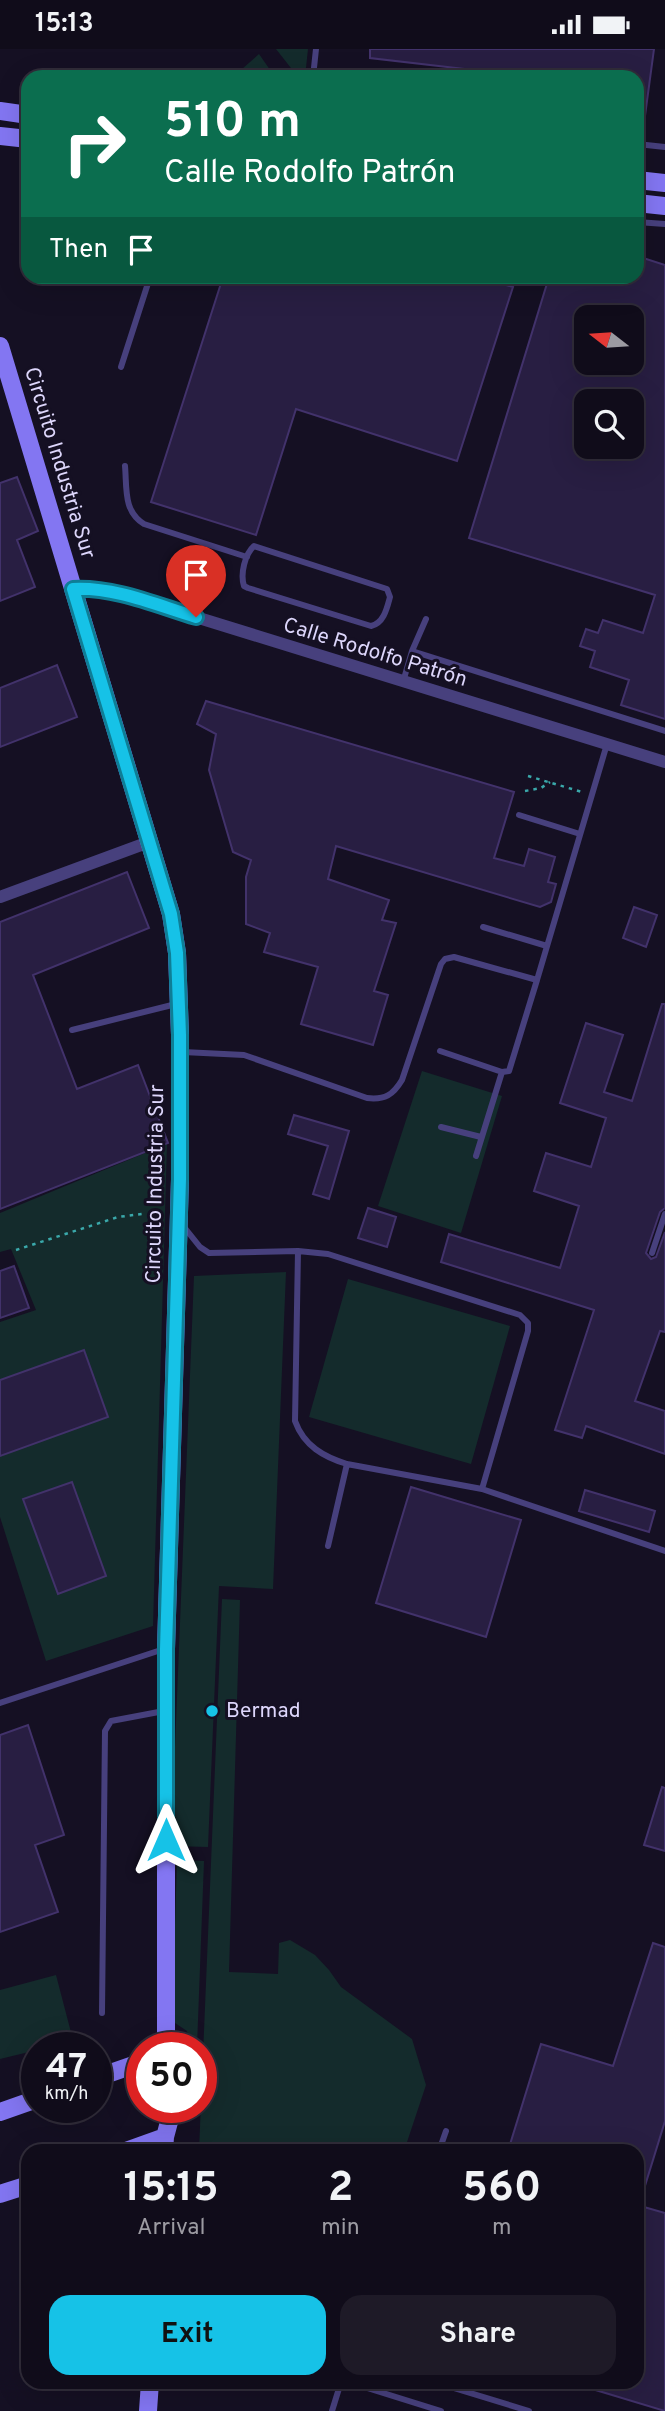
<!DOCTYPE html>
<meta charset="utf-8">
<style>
body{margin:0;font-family:Overpass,sans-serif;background:#1e1a27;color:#f1f3f6;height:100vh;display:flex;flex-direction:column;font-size:26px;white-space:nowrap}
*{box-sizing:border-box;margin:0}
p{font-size:23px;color:#9c9ba2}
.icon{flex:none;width:38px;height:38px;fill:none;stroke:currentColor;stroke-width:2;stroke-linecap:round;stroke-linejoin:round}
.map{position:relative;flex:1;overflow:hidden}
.drawer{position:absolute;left:21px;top:2095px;width:623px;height:245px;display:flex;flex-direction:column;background:#100c1a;border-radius:21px;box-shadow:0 7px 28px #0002,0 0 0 2px #302c39}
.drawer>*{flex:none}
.guide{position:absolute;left:21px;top:21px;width:623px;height:214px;border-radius:21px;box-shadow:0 7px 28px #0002,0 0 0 2px #302c39;background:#0b6e4f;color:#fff;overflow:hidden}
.needle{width:46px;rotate:287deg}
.fabs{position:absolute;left:574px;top:256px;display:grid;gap:14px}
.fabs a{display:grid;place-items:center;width:70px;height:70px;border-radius:14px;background:#100c1a;box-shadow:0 7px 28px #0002,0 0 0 2px #302c39;font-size:35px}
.speed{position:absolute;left:21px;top:1983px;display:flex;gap:14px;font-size:35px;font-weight:700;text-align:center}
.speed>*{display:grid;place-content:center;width:91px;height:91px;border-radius:50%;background:#100c1a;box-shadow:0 7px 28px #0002,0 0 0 2px #302c39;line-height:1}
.speed small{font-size:18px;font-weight:400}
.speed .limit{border:10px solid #d22;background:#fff;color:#111}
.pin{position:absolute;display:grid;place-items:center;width:60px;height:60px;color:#fff;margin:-72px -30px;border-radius:50% 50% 50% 0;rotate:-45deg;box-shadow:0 0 7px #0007}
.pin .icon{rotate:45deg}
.me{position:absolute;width:77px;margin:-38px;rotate:0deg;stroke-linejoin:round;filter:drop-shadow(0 0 5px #0008)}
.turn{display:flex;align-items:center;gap:24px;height:147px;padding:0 28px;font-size:32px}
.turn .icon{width:91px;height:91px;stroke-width:2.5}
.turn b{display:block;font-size:49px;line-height:60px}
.then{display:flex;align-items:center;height:66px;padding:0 28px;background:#0003;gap:14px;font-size:26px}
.eta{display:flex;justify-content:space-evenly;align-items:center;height:119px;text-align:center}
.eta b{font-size:42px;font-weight:700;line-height:49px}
.cta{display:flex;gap:14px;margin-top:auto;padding:14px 28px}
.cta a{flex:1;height:80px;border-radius:21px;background:#16c2e7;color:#111;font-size:28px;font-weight:700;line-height:80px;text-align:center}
.cta a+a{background:#1e1a27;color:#f1f3f6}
.status{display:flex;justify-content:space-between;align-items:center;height:49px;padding:0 35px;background:#100c1a;direction:ltr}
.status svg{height:19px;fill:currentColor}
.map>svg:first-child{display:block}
.green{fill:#142b2c}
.building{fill:#281e42;stroke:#42326b;stroke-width:2;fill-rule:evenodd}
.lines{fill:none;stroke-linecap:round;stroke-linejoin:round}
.path{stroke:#3aa8aa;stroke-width:2.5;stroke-dasharray:3.5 5;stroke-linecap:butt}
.lane{stroke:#47407d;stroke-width:6}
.street{stroke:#47407d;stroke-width:12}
.secondary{stroke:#8376f2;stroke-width:18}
.route-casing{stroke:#0e7e96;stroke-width:18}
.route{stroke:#16c2e7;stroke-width:12}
.poi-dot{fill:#16c2e7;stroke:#151023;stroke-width:2.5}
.labels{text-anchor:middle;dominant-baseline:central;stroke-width:6;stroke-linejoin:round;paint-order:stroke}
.street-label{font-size:21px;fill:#ddd6fb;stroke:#151023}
.poi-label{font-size:21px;fill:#ddd6fb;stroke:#151023;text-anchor:start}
</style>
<div class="status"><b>15:13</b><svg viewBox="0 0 49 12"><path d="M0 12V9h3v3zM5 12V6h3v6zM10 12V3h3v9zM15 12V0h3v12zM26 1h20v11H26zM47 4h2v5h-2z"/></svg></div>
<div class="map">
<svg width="665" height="2362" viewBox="0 0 665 2362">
<rect width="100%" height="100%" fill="#151023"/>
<!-- green -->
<path class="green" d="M 276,0 L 308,0 L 305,28 L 298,28 Z
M 259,5 L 275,28 L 233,28 Z
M 422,1022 L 502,1047 L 461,1184 L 378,1157 Z
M 167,1095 L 153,1577 L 46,1612 L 0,1468 L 0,1273 L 36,1261 L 11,1200 L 0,1203 L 0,1164 Z
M 286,1223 L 273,1540 L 219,1537 L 208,1798 L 171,1797 L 194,1227 Z
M 348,1230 L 510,1277 L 471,1415 L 309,1368 Z
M 222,1550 L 240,1551 L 229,1923 L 278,1925 L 279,1894 L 290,1891 L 315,1906 L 329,1921 L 341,1938 L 412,1990 L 426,2036 L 404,2102 L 199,2102 Z
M 177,1811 L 204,1812 L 197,1998 L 190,1998 L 187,1982 L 172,1972 Z
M 56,1926 L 73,1991 L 37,1998 L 37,2001 L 0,2010 L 0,1941 Z"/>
<!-- building -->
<path class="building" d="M 370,0 L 654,0 L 645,67 L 637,66 L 637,28 L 517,28 L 517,26 L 370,9 Z
M 637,207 L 665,216 L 665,670 L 621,656 L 629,631 L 590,618 L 595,602 L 580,597 L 586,580 L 598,584 L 603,571 L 643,584 L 655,546 L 469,489 L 549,228 L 637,228 ZM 586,268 L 632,268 L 632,313 L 586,313 ZM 586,352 L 632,352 L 632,397 L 586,397 Z
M 223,228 L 480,228 L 513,238 L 457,412 L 296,360 L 256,486 L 151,453 Z
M 17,428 L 38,482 L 17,491 L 35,538 L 0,552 L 0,434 Z
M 57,616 L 77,668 L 0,698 L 0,639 Z
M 206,652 L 514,743 L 494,809 L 524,817 L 529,800 L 555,808 L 548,833 L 556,835 L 551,853 L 540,858 L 336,797 L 328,830 L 389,851 L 382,871 L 396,874 L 374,942 L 388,946 L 373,996 L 301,975 L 318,918 L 264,903 L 270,884 L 246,875 L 246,828 L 251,811 L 233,803 L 209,721 L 216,685 L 197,675 Z
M 127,823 L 149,879 L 33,926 L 77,1040 L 138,1016 L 168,1094 L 0,1160 L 0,873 Z
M 634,858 L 657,866 L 646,898 L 623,889 Z
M 662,955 L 665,955 L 665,1159 L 660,1163 L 646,1204 L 651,1210 L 656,1208 L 665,1183 L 665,1283 L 660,1282 L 635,1352 L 665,1362 L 665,1405 L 586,1377 L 582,1389 L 555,1381 L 594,1261 L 441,1213 L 449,1185 L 560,1219 L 579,1157 L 534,1142 L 546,1104 L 591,1118 L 606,1069 L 560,1054 L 586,974 L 623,986 L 604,1043 L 632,1052 Z
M 294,1066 L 349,1082 L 329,1150 L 313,1145 L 328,1097 L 288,1085 Z
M 368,1159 L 396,1168 L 387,1198 L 358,1189 Z
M 14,1217 L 29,1259 L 0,1269 L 0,1222 Z
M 84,1301 L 108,1368 L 0,1407 L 0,1331 Z
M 72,1433 L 106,1527 L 58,1545 L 23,1450 Z
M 411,1438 L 521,1471 L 486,1588 L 376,1554 Z
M 585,1441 L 655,1462 L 649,1483 L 579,1462 Z
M 28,1676 L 64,1786 L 35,1796 L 58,1863 L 0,1883 L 0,1686 Z
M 662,1738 L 665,1739 L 665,1802 L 644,1796 Z
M 653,1894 L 665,1898 L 665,2072 L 640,2153 L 637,2153 L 637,2102 L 508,2102 L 541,1995 L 613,2017 Z
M 637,2156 L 665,2164 L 665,2362 L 579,2336 L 580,2333 L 637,2333 Z"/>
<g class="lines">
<!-- path -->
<path class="path" d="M 528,727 L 582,743
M 525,742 L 541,739 L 550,733
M 16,1201 L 118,1168 L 142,1165"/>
<!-- lane -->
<path class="lane" d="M 313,28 L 316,0
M 637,95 L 665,98
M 637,173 L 665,175
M 121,318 L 150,228
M 125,417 C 127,439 123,462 144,475 L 247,508
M 254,497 L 387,540 L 390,548 C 387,559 384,574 371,577 L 248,539 L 244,537 C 240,525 245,505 254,497 Z
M 412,602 L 665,682
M 403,633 L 412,602 L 426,570
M 519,766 L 580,785
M 483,878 L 547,897
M 72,981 L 176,955
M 440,1002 L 502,1023 L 509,1022 L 537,931
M 183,1003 L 244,1006 L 367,1049 C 385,1051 393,1046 402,1031 L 441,915 L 445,910 L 454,908 L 537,931 L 607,695
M 441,1078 L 481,1088
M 476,1107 L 502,1023
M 184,1178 L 200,1198 L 209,1204 L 298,1202 L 328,1205 L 520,1266 L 528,1274 L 528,1282 L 482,1440 L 347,1415 C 324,1408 304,1397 295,1372 L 298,1202
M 652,1204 L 665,1165
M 482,1440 L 665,1502
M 328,1497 L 347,1415
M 0,1654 L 164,1600
M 102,1964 L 105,1682 L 111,1672 L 164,1662
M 439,2102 L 446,2082
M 348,2333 L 441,2362
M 434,2333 L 529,2362
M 332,2362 L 341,2333"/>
<!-- street -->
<path class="street" d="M 73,540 L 90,539 L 118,544 L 665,713
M 0,848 L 149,793"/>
<!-- secondary -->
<path class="secondary" d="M 0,62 L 28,66
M 0,87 L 28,90
M 637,131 L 665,134
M 637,154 L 665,157
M 0,297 L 171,865 L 177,904 L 180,986 L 180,1130 L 166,1600 L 166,1998
M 96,2029 L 142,2013
M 0,2063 L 37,2050
M 126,2102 L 165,2088
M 164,2102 L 165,2088 L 173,2058
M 0,2145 L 28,2136
M 148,2362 L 150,2333"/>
</g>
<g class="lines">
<!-- route casing -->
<g class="route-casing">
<path id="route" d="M 166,1791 L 166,1600 L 180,1130 L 180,986 L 177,904 L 171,865 L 73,540 C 116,538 156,556 196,568"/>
</g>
<!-- route -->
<use href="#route" class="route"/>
</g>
<!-- markers -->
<circle class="poi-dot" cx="212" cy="1662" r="7"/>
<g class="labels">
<!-- street labels -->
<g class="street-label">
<text transform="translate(59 414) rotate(73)">Circuito Industria Sur</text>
<text transform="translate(375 604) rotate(17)">Calle Rodolfo Patrón</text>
<text transform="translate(156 1135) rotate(-89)">Circuito Industria Sur</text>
</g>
<!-- poi labels -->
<g class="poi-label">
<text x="226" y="1662">Bermad</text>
</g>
</g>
</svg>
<div class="fabs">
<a><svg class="needle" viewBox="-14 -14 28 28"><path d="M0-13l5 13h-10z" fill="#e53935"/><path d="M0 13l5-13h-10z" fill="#9c9ba2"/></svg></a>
<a><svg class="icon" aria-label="search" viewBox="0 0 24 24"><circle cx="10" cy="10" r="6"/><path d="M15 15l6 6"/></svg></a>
</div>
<div class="speed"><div>47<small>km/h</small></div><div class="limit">50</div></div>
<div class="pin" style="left:196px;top:568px;background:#d93025"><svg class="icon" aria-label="arrive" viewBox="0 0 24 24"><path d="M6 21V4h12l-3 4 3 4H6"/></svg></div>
<svg class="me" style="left:166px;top:1791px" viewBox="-20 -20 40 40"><path d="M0-17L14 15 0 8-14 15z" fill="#16c2e7" stroke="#fff" stroke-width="4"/></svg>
<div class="guide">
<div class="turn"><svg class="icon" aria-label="right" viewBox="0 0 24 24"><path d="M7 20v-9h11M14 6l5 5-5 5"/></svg><div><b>510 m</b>Calle Rodolfo Patrón</div></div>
<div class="then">Then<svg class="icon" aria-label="arrive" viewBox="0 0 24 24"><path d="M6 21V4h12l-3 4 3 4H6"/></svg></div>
</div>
<section class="drawer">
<div class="eta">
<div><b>15:15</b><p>Arrival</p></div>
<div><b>2</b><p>min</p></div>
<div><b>560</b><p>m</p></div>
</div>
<div class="cta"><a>Exit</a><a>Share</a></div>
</section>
</div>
